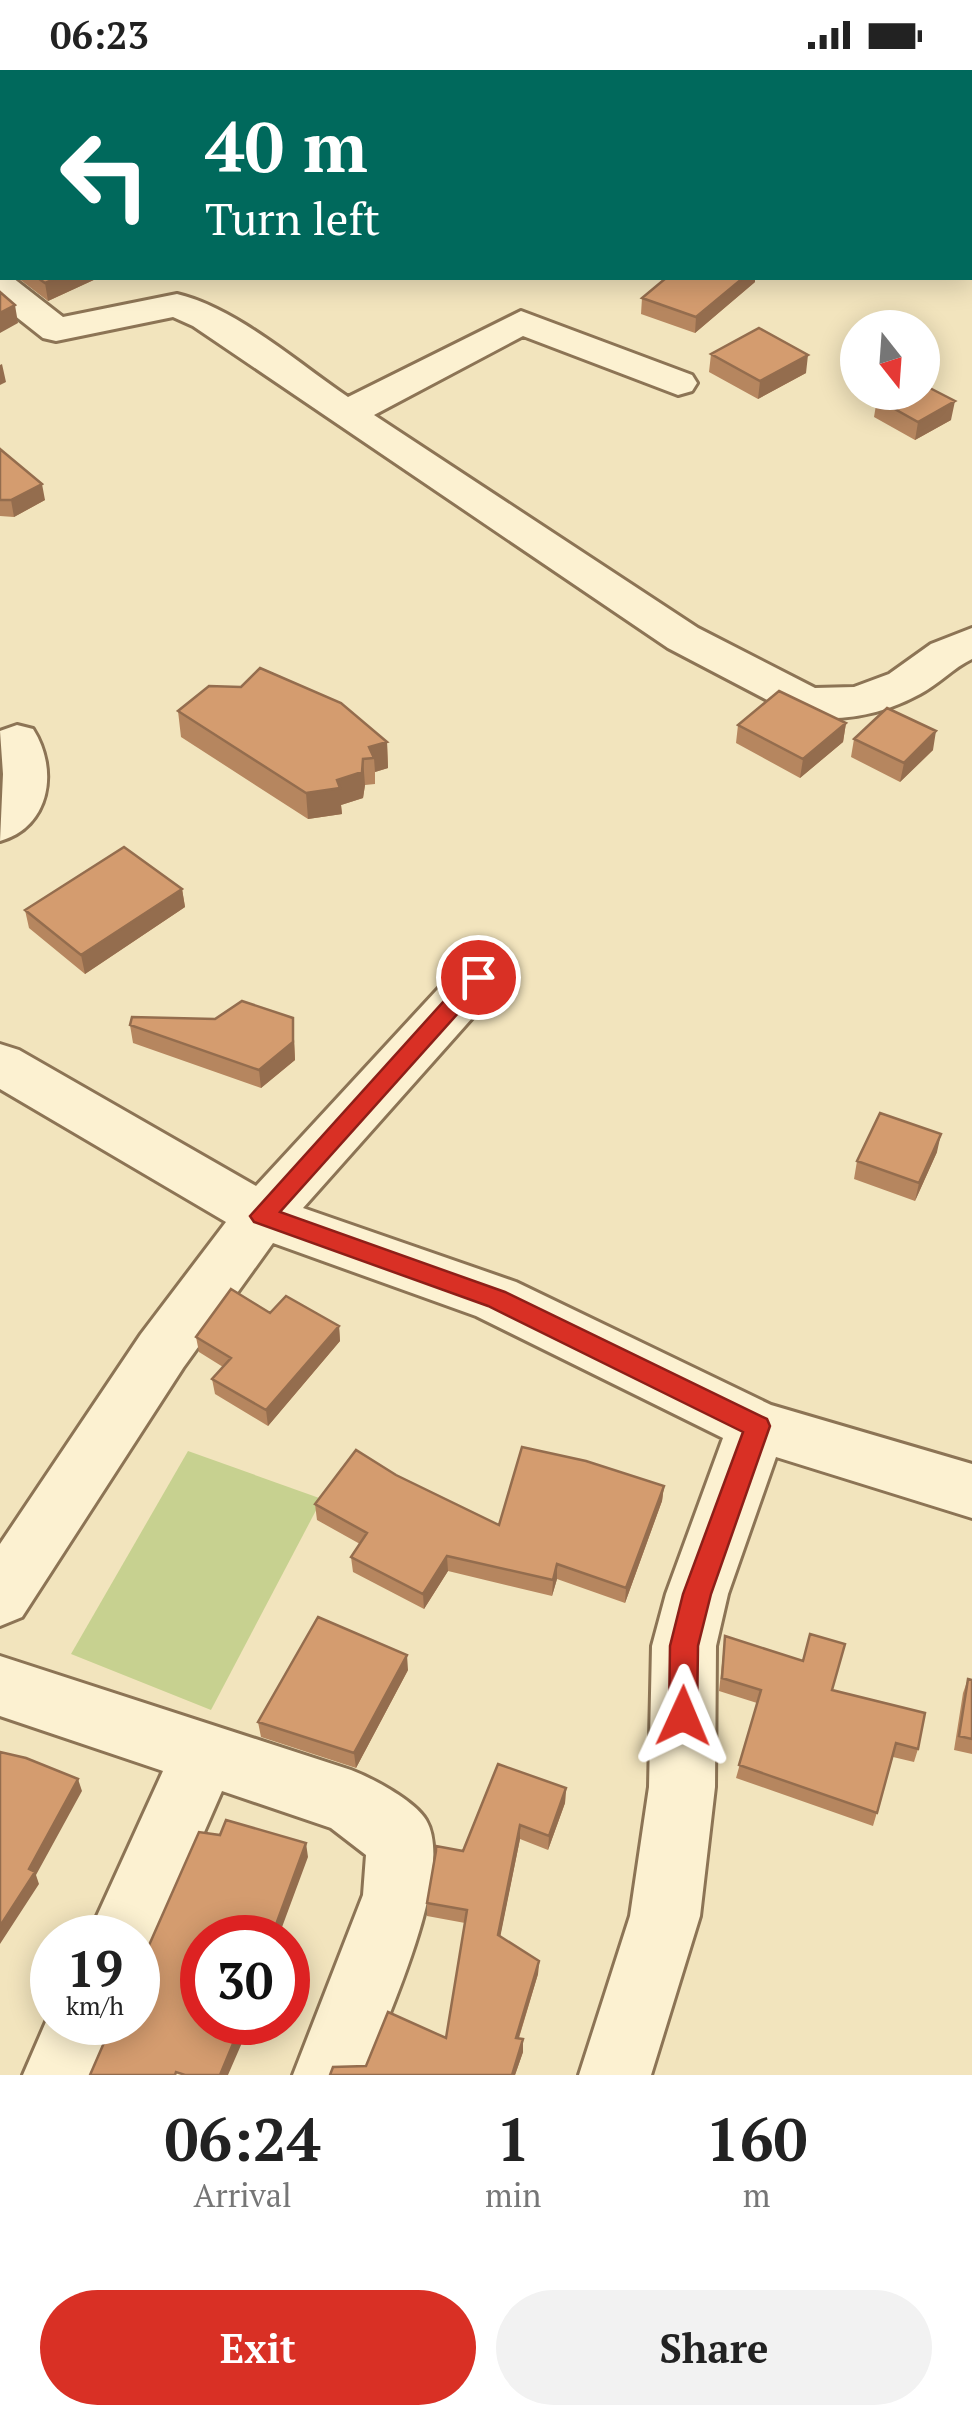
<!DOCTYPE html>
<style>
body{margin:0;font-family:"PT Serif",serif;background:#f2f2f2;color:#222;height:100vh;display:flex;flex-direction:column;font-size:38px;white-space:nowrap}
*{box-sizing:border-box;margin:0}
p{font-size:32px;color:#767676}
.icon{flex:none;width:55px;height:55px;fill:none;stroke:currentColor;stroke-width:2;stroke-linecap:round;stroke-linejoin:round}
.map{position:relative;height:2005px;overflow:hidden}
.sheet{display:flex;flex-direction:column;background:#fff;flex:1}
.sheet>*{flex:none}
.guide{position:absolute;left:0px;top:0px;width:972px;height:210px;box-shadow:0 5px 25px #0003;background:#00695c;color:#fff;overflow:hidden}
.needle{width:65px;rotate:163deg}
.tools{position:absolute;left:840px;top:240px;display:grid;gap:20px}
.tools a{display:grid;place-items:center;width:100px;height:100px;border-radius:50%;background:#fff;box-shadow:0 5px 25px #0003;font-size:50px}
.speed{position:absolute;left:30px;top:1845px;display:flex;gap:20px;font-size:50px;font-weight:700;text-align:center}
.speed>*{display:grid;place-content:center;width:130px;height:130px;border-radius:50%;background:#fff;box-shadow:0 5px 25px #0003;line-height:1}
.speed small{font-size:25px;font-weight:400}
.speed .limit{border:15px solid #d22;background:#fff;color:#111}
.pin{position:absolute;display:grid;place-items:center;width:85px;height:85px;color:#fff;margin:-42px;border:5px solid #fff;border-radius:50%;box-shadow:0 2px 10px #0007}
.me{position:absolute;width:110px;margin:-55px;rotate:1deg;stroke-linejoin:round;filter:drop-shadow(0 0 8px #0008)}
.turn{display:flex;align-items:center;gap:35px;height:210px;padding:0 40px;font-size:45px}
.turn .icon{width:130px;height:130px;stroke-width:2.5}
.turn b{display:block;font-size:70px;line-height:85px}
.eta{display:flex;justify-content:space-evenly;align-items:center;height:170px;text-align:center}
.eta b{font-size:60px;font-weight:700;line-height:70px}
.primary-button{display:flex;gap:20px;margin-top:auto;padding:20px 40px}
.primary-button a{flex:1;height:115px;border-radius:60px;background:#d93025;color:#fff;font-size:40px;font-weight:700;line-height:115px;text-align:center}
.primary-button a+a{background:#f2f2f2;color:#222}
.status{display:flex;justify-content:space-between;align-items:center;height:70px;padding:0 50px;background:#fff;direction:ltr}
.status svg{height:28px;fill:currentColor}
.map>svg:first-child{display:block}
.green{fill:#c7d190}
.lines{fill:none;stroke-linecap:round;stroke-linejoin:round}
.minor-casing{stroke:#8c7455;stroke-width:6}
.major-casing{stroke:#59412a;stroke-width:5}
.minor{fill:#fcf1d1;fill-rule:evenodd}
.major{fill:#fadc91;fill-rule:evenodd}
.wall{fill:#b6865f}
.shaded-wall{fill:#946d4e}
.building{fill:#d49c6f;stroke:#946d4e;stroke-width:2.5}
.route{fill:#d93025;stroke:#8d1f18;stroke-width:2.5}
</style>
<div class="status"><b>06:23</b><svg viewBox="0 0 49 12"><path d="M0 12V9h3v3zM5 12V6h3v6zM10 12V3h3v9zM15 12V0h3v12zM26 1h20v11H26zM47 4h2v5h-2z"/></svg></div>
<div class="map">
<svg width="972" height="2005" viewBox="0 0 972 2005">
<rect width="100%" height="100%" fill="#f2e4bd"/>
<!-- green -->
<path class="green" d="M 188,1381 L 322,1429 L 211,1640 L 71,1584 Z"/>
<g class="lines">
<!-- minor casing -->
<g class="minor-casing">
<path id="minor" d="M 80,0 L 117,0 L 118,2 L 82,2 Z
M 0,205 L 13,208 L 63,247 L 177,224 C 236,238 298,293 348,327 L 521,241 L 692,305 L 697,313 L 692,321 L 678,325 L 523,266 L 374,345 L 698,558 L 815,618 L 854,617 L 889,604 L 931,574 L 972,558 L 972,589 C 953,598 939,614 920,624 C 882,645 834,655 792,643 L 668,578 L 193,256 L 173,247 L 56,271 L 43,268 L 0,234 Z
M 17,655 L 33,659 C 59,700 50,757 0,771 L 3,704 L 0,661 Z
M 479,889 L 497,894 L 504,907 L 497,920 L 303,1138 L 516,1212 L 771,1335 L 972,1394 L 972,1448 L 776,1387 L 728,1524 L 716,1576 L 715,1717 L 700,1846 L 651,2005 L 579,2005 L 630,1846 L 649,1717 L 652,1576 L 666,1524 L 723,1368 L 476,1246 L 273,1173 L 183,1298 L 22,1547 L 0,1556 L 0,1474 L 141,1264 L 226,1152 L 0,1019 L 0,974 L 19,980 L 256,1116 L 461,894 Z
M 0,1586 L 351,1700 C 372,1708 415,1731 426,1750 C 456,1801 386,1950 365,2005 L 293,2005 L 363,1825 L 366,1785 L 331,1758 L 222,1721 L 147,1893 L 138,1897 L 138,1868 L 87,1868 L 163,1701 L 0,1646 Z
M 52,1938 L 52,1952 L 119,1952 L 96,2005 L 23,2005 Z"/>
</g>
<!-- major casing -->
<g class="major-casing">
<path id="major" d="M 2,59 L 2,82 L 0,83 L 0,60 Z"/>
</g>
<!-- minor -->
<use href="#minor" class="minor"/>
<!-- major -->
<use href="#major" class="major"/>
</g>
<!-- wall -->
<path class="wall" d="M 2,181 L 2,202 L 0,199 L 0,183 Z
M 18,208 L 98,208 L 48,231 Z
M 755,212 L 695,263 L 641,244 L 642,228 Z
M 711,284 L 806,303 L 758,329 L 709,302 Z
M 877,329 L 951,350 L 915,370 L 874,347 Z
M 0,379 L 45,430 L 14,447 L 0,446 Z
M 178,641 L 387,672 L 388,698 L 375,702 L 375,714 L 365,715 L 363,728 L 341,735 L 342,744 L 308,749 L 181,667 Z
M 846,653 L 843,672 L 800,708 L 736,673 L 738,655 Z
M 854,669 L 933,680 L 900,712 L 851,687 Z
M 182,819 L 185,837 L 85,904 L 29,858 L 25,840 Z
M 293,948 L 295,990 L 261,1018 L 133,973 L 130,955 L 215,949 Z
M 937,1082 L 915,1131 L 854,1109 L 857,1091 Z
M 270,1243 L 339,1256 L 340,1271 L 268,1356 L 215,1324 L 212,1309 L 223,1297 L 199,1282 L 196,1267 Z
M 396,1405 L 499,1455 L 664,1416 L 662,1431 L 625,1533 L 557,1509 L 552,1526 L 448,1501 L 424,1539 L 353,1502 L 351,1487 L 360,1474 L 317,1450 L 315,1434 Z
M 725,1566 L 833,1620 L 918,1679 L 914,1692 L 893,1687 L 873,1756 L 736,1708 L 757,1633 L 719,1621 Z
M 408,1600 L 356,1698 L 261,1667 L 258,1652 Z
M 968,1609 L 972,1610 L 972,1684 L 954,1680 L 963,1623 Z
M 566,1718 L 565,1733 L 548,1780 L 520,1769 L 500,1866 L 539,1891 L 538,1904 L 519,1968 L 523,1969 L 523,1982 L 515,2005 L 330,2005 L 366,1996 L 446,1968 L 465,1853 L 427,1846 L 427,1833 L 463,1781 Z"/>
<!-- shaded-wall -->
<path class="shaded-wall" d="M 57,208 L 98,208 L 48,231 L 45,213 Z
M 743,208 L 755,208 L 755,212 L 695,263 L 696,247 Z
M 15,235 L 18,253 L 0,263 L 0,243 Z
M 808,285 L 806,303 L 758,329 L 760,311 Z
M 2,294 L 6,312 L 0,315 L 0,295 Z
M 955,331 L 951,350 L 915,370 L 918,352 Z
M 42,414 L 45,430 L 14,447 L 11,430 Z
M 846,653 L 843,672 L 800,708 L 803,689 Z
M 936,661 L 933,680 L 900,712 L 904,693 Z
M 387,672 L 388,698 L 375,702 L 374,688 L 369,677 Z
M 363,689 L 365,715 L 363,728 L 341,735 L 342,744 L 308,749 L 306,723 Z
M 182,819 L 185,837 L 85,904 L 81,885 Z
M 293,948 L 295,990 L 261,1018 L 259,1000 Z
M 941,1064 L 937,1082 L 915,1131 L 919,1113 Z
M 339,1256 L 340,1271 L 268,1356 L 266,1340 Z
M 664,1416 L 662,1431 L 625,1533 L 626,1518 Z
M 447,1486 L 448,1501 L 424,1539 L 423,1524 Z
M 557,1494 L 557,1509 L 552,1526 L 553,1510 Z
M 407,1585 L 408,1600 L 356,1698 L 354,1683 Z
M 78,1709 L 82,1721 L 36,1805 L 39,1814 L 0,1874 L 0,1856 L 29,1799 Z
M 566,1718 L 565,1733 L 548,1780 L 549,1766 Z
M 520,1755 L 520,1769 L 498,1878 L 498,1865 Z
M 306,1773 L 308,1787 L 278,1868 L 274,1860 Z
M 539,1891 L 538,1904 L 515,1980 L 516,1968 Z
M 242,1952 L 251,1952 L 228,2005 L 220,2005 Z
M 523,1969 L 523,1982 L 515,2005 L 512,2005 Z"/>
<!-- building -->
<path class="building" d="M 38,208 L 57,208 L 45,213 Z
M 666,208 L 743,208 L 696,247 L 642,228 Z
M 0,222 L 15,235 L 0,243 Z
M 759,258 L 808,285 L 760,311 L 711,284 Z
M 922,314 L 955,331 L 918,352 L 877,329 L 889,322 L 922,322 Z
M 0,379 L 42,414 L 11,430 L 0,430 Z
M 260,598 L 341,633 L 387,672 L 369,677 L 374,688 L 363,689 L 362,702 L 337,710 L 340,718 L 306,723 L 178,641 L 209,616 L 241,617 Z
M 779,621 L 846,653 L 803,689 L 738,655 Z
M 887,638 L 936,661 L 904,693 L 854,669 Z
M 124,777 L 182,819 L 81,885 L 25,840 Z
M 242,931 L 293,948 L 293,972 L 259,1000 L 130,955 L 132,947 L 215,949 Z
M 880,1043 L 941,1064 L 919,1113 L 857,1091 Z
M 231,1219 L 270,1243 L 286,1226 L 339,1256 L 266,1340 L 212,1309 L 231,1288 L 196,1267 Z
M 522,1377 L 586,1391 L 664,1416 L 626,1518 L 557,1494 L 553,1510 L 447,1486 L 423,1524 L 351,1487 L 367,1463 L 315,1434 L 356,1380 L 396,1405 L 499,1455 Z
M 318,1547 L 407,1585 L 354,1683 L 258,1652 Z
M 810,1564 L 845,1574 L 832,1620 L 925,1643 L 918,1679 L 896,1673 L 877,1743 L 739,1695 L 761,1620 L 722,1608 L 725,1566 L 803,1591 Z
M 968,1609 L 972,1610 L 972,1669 L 959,1666 Z
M 0,1682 L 26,1688 L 78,1709 L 29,1799 L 35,1802 L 0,1856 Z
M 498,1694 L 566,1718 L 549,1766 L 520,1755 L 498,1865 L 539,1891 L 516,1968 L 523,1969 L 512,2005 L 330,2005 L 333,1997 L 366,1996 L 388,1942 L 446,1968 L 467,1840 L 427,1833 L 436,1781 L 436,1776 L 463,1781 Z
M 226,1750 L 306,1773 L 274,1860 L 282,1863 L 279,1868 L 202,1868 L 202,1952 L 242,1952 L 220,2005 L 185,2005 L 176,2002 L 175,2005 L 90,2005 L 113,1952 L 138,1952 L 138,1886 L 146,1882 L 199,1762 L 220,1765 Z"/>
<!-- route -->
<path class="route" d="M 478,899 L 489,907 L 486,912 L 280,1142 L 505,1222 L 767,1349 L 770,1356 L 711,1524 L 698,1576 L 697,1646 L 693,1656 L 683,1660 L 673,1656 L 669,1646 L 670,1576 L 683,1524 L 743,1362 L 488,1236 L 254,1152 L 250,1146 L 471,901 Z"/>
</svg>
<div class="tools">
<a><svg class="needle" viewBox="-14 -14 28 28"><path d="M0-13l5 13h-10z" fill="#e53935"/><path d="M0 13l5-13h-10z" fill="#767676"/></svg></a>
</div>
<div class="speed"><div>19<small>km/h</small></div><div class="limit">30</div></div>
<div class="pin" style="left:478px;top:907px;background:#d93025"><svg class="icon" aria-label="arrive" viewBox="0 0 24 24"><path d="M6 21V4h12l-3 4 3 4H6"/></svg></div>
<svg class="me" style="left:683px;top:1646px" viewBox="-20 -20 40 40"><path d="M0-17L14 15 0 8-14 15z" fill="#d93025" stroke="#fff" stroke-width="4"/></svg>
<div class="guide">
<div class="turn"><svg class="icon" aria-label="left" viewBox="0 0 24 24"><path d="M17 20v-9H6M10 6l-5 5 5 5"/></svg><div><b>40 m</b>Turn left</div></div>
</div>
</div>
<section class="sheet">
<div class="eta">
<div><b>06:24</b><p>Arrival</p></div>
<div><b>1</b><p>min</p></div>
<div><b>160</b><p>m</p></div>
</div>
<div class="primary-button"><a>Exit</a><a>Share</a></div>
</section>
